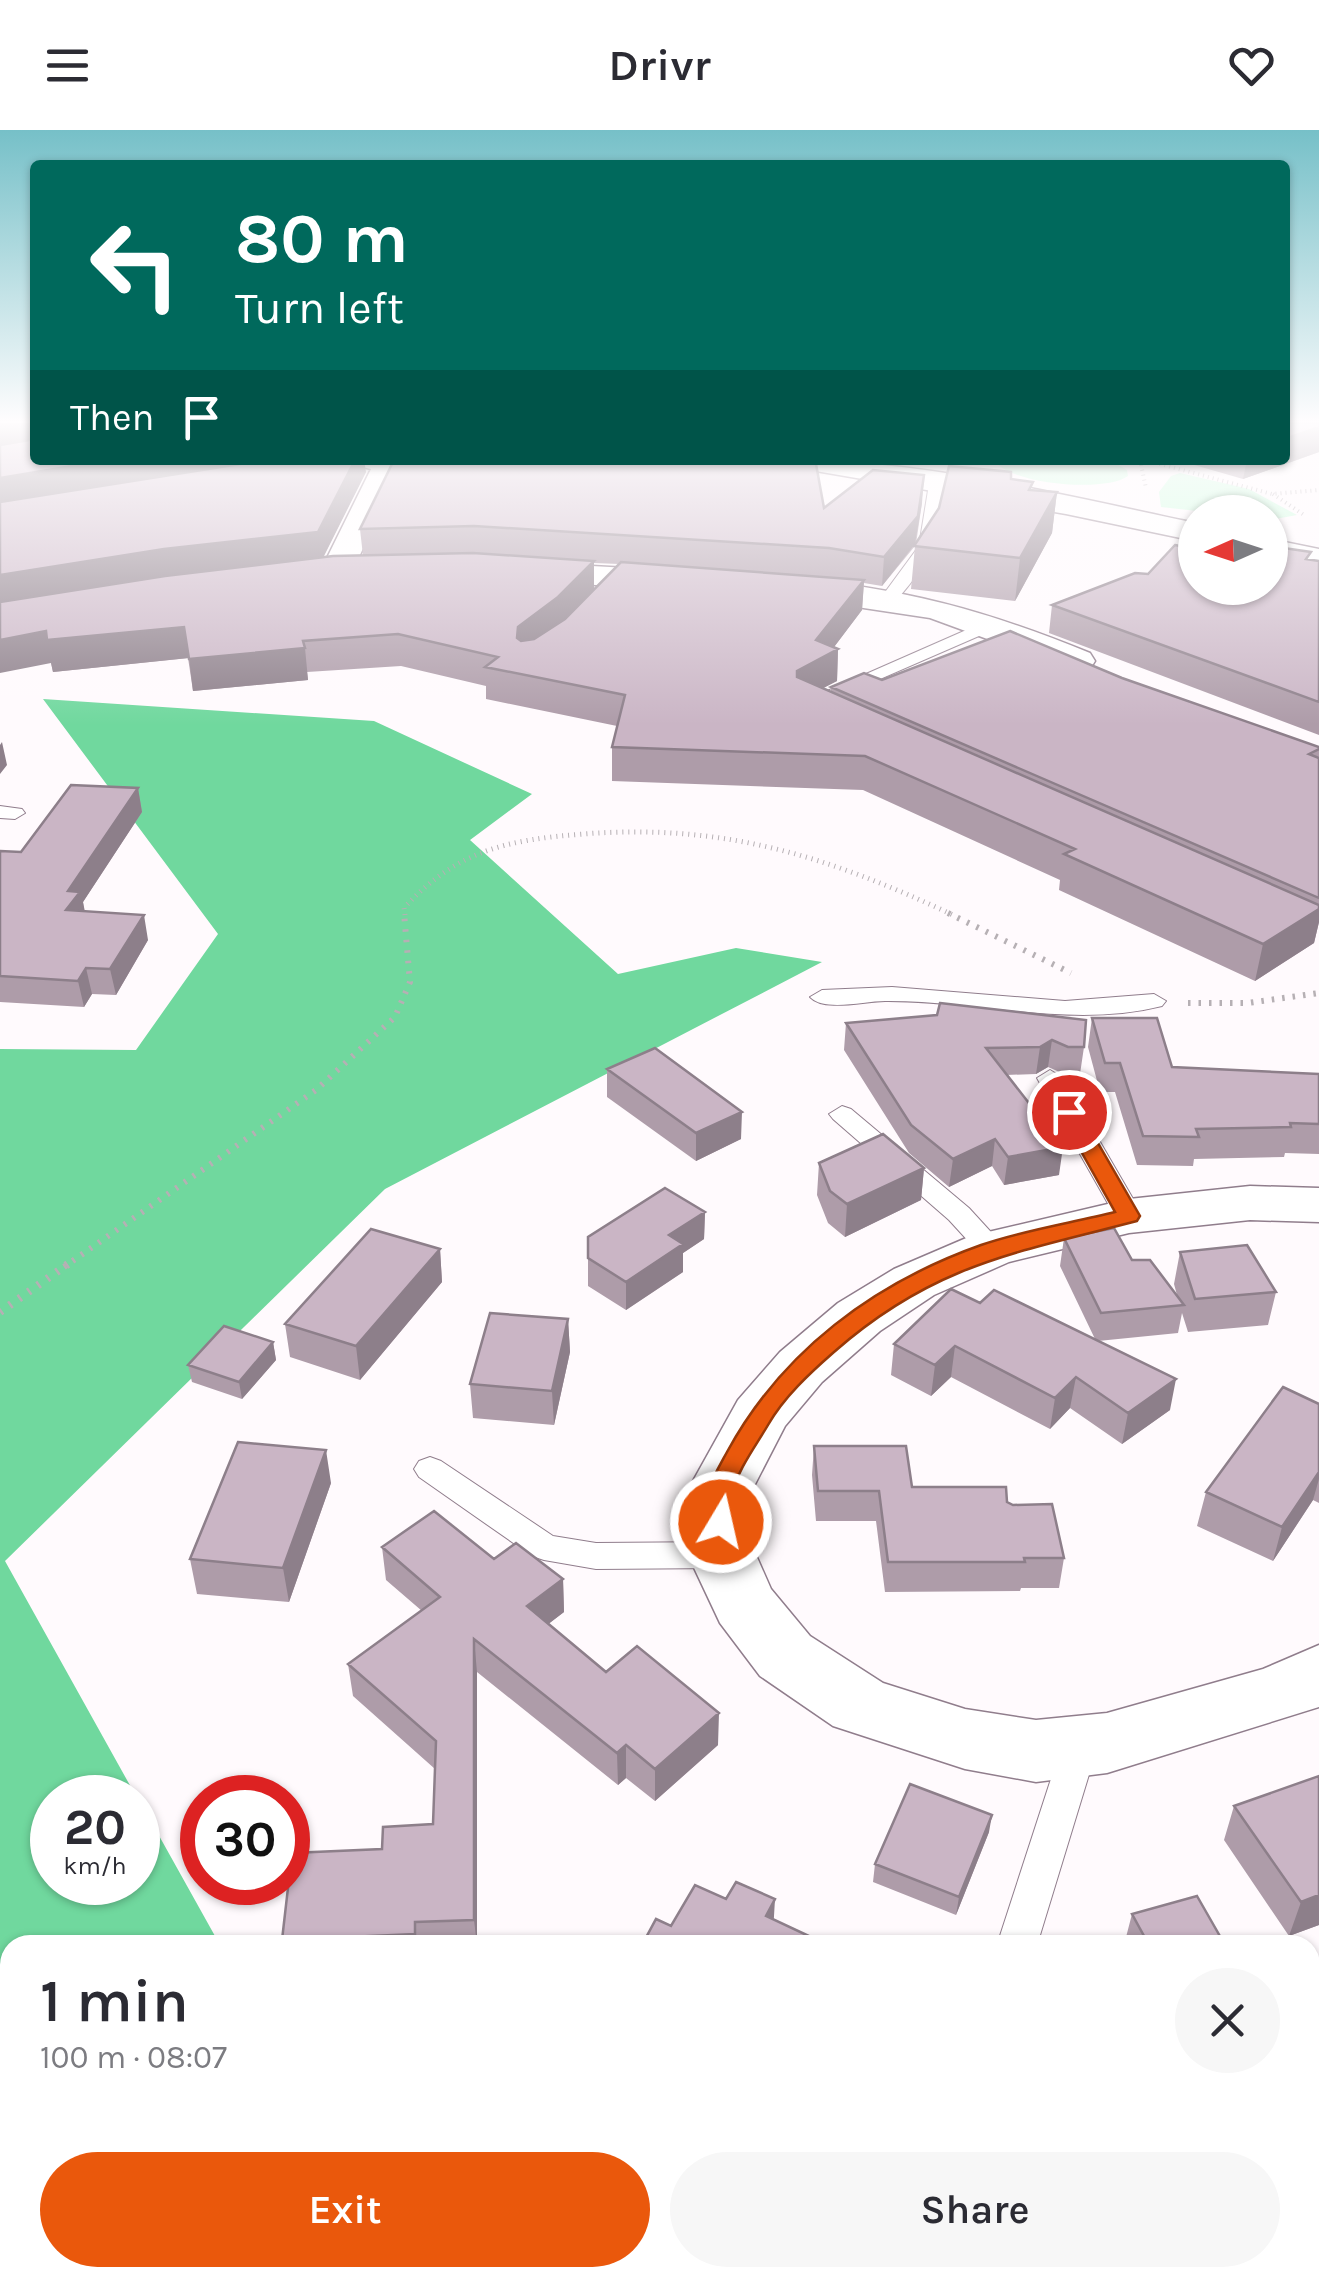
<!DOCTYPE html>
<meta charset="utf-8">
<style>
body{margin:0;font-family:Karla,sans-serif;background:#f7f7f7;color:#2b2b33;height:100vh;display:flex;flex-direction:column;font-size:38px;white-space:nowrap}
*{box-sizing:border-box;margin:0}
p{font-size:32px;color:#7c7c81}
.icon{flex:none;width:55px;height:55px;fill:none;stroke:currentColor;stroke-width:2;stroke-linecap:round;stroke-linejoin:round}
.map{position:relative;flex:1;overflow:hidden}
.drawer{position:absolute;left:0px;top:1805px;width:1320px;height:352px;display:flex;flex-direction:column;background:#fff;border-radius:30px 30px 0 0;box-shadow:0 2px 8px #0004}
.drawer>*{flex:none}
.banner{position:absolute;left:30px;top:30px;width:1260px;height:305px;border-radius:10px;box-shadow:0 2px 8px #0004;background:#00695c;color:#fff;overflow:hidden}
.needle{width:65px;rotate:267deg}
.buttons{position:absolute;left:1178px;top:365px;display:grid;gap:20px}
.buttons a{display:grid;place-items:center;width:110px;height:110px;border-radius:50%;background:#fff;box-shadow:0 2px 8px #0004;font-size:50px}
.speed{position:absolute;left:30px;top:1645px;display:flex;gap:20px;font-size:50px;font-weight:700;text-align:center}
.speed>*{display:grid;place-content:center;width:130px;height:130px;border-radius:50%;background:#fff;box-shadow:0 2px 8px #0004;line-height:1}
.speed small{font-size:25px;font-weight:400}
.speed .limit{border:15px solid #d22;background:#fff;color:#111}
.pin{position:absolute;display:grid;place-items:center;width:85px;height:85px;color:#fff;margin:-42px;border:5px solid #fff;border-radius:50%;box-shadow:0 2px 10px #0007}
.me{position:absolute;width:110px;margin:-55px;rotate:9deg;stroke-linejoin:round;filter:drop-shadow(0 0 8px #0008)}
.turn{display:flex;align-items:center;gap:35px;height:210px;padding:0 40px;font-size:45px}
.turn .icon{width:130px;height:130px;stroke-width:2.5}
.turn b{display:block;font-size:70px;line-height:85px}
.then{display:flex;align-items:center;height:95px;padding:0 40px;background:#0003;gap:20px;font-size:38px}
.round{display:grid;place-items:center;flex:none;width:105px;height:105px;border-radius:52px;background:#f7f7f7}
.overview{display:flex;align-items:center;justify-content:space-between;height:170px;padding:0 40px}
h1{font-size:60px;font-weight:600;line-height:75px}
.button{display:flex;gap:20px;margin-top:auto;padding:20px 40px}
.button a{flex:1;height:115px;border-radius:60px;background:#ea580c;color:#fff;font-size:40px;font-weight:600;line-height:115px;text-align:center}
.button a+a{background:#f7f7f7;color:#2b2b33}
header{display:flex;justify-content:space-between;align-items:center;height:130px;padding:0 40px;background:#fff;font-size:45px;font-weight:600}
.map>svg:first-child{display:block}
.green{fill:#c4fcd9}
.forest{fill:#70d89e}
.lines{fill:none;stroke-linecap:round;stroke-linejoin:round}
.lane-casing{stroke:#907d8c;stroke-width:2}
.street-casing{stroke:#907d8c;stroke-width:3}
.path-far3{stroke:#b6b0b4;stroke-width:4;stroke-dasharray:1 4;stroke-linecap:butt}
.path-far2{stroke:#b6b0b4;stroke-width:5;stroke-dasharray:1 5;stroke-linecap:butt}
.path-far1{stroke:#b6b0b4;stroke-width:6;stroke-dasharray:2.5 8;stroke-linecap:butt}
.path{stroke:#b6b0b4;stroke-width:8;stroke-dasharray:2.5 9;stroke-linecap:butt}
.lane{fill:#fff;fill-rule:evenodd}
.street{fill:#fff;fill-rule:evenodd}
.wall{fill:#ae9ca9;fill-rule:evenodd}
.shaded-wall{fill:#8d7f8a}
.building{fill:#cab5c5;stroke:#8d7f8a;stroke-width:2.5}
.route{fill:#ea580c;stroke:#983908;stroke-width:2.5}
</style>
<header><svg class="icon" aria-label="menu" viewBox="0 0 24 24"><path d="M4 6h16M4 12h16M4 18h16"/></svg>Drivr<svg class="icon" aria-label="heart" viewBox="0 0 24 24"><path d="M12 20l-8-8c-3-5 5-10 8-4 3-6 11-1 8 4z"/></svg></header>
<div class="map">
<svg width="1319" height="2157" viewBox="0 0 1319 2157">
<rect width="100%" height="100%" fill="#fffafd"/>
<!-- green -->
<path class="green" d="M 994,330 L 1110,330 L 1127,340 L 1128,346 C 1105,363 1008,354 994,330 Z
M 1180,343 L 1249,359 L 1297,385 L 1270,390 L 1270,382 L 1206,382 L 1161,377 L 1159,362 L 1171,346 Z"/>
<!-- forest -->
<path class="forest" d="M 43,569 L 374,591 L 532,664 L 470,710 L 618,844 L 736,818 L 822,832 L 385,1059 L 5,1431 L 137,1668 L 52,1668 L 52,1752 L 138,1752 L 138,1668 L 220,1815 L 10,1815 L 10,2148 L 515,2148 L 577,2157 L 0,2157 L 0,919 L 136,920 L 218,804 Z
M 1319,2063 L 1319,2157 L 1180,2157 L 1194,2148 L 1310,2148 L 1310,2069 Z"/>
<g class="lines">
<!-- lane casing -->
<g class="lane-casing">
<path id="lane" d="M 930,348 L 942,351 C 943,407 931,431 894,473 L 882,473 L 880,469 L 919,416 Z
M 989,490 L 995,491 L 995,499 L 841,566 L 827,566 L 825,562 Z
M 0,676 L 22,679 L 25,683 L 15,689 L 0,688 Z
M 892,857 L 1065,871 L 1154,864 L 1166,871 L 1162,876 C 1070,899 978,870 885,871 C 865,871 824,882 810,867 L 822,860 Z
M 1050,940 L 1063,948 L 1143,1086 L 1139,1092 L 1119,1092 L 1115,1086 L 1037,948 Z
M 842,976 L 851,979 L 969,1078 L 1001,1113 L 1005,1119 L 1001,1125 L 981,1125 L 949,1090 L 833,989 L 829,984 Z
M 430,1327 L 441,1331 L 553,1406 L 596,1413 L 722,1412 L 734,1416 L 739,1425 L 734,1434 L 722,1438 L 596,1439 L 544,1430 L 532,1426 L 419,1347 L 414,1339 L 419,1331 Z
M 1080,1600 L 1093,1604 L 1098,1615 L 1037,1815 L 997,1815 L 1062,1615 L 1067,1604 Z"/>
</g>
<!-- street casing -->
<g class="street-casing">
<path id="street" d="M 354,330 L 395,330 L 400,339 L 352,442 L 348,449 L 324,449 L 320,442 L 371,339 L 358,336 Z
M 790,330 C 925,330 1062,365 1195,393 L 1195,411 L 1066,384 L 804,339 L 794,336 Z
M 1270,409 L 1319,419 L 1319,439 L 1270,429 Z
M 519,432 L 683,441 L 695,444 L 699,451 L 695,458 L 683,461 L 507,449 L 503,442 L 507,435 Z
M 789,448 C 903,458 985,480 1090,523 L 1095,531 L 1090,539 L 1077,542 L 930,488 L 777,465 L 772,458 L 777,451 Z
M 1250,1056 L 1319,1058 L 1319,1092 L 1250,1090 L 1129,1103 L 1009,1132 L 934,1165 L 880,1201 L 822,1252 L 785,1296 L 752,1360 L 756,1425 L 771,1459 L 810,1506 L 883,1553 L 965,1579 L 1036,1590 L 1107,1583 L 1263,1539 L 1319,1515 L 1319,1577 L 1107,1643 L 1036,1652 L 965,1639 L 833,1596 L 760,1546 L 720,1493 L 688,1425 L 688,1360 L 738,1270 L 780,1222 L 838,1173 L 894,1139 L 971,1106 L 1129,1069 Z"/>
</g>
<!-- path-far3 -->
<path class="path-far3" d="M 1140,330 L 1146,358
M 1145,330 L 1272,364 L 1319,360
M 1273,364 L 1304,385"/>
<!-- path-far2 -->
<path class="path-far2" d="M 405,785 L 404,778 C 457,720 507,710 583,704 C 723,693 827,726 953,785"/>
<!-- path-far1 -->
<path class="path-far1" d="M 948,783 L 1071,843
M 1188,873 L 1248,873 L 1319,863
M 64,1137 L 316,960 L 395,887 L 410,852 L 404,783"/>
<!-- path -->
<path class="path" d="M 0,1182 L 68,1134"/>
<!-- lane -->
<use href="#lane" class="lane"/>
<!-- street -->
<use href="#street" class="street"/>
</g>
<!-- wall -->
<path class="wall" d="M 0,293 L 35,293 L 35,330 L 366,342 L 323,427 L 363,426 L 360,399 L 922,373 L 916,414 L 1011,349 L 1032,360 L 1057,362 L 1052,403 L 1015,471 L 911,459 L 915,416 L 882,456 L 864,453 L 862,480 L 834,517 L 838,519 L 837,551 L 822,558 L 831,562 L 831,557 L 882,550 L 1122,548 L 1319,617 L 1319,792 L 1314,813 L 1255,851 L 1059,760 L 1060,750 L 863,660 L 612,651 L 612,617 L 617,596 L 486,569 L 486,556 L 401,536 L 307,542 L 308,550 L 193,561 L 188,528 L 53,542 ZM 594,433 L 619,434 L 594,459 Z
M 1319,293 L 1319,322 L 1243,349 L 1177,330 L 1285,330 Z
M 1309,430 L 1319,431 L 1319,605 L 1049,503 L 1052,475 L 1195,458 Z
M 138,658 L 142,682 L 83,772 L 84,781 L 148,810 L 116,865 L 92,864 L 84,877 L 0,872 L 0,721 L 21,722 Z
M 937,885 L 1084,917 L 1080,944 L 1064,944 L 1048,937 L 1036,944 L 1006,945 L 1059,1045 L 1004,1055 L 992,1036 L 949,1057 L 909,1023 L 844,920 L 846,893 Z
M 1092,888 L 1172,937 L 1319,944 L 1319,1024 L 1285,1023 L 1284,1027 L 1194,1029 L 1193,1036 L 1137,1035 L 1115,962 L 1100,962 L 1088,917 Z
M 607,939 L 741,1009 L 696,1031 L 607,967 Z
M 819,1033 L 924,1038 L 921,1070 L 845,1107 L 828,1093 L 817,1065 Z
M 705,1082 L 704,1109 L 683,1123 L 683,1142 L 626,1180 L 588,1156 L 588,1107 Z
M 1064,1108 L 1132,1130 L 1177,1165 L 1174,1154 L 1180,1122 L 1276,1162 L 1268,1195 L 1188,1202 L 1182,1183 L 1178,1203 L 1098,1211 L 1170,1280 L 1122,1314 L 1070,1278 L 1050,1299 L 951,1247 L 931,1266 L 891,1245 L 894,1214 L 980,1173 L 1095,1209 L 1060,1136 Z
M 440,1119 L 442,1152 L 360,1250 L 290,1227 L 285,1194 Z
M 568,1189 L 570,1222 L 554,1295 L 473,1288 L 470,1254 Z
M 273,1212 L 276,1230 L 242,1269 L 192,1252 L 188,1235 Z
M 1319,1274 L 1319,1373 L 1313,1370 L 1273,1431 L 1197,1396 L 1206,1362 Z
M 814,1316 L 912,1357 L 1007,1372 L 1064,1428 L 1059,1458 L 1021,1458 L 1020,1461 L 885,1462 L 876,1391 L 816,1391 L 812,1345 Z
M 331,1353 L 289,1472 L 197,1464 L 190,1429 Z
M 382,1417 L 494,1429 L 563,1449 L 564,1482 L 548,1494 L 606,1542 L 718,1615 L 655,1671 L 626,1648 L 618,1655 L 477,1542 L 477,1815 L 283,1815 L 282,1810 L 382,1719 L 433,1694 L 435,1639 L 353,1566 L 348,1534 L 422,1481 L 386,1450 Z
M 1319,1646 L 1319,1795 L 1289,1806 L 1224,1710 L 1234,1676 Z
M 989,1702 L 956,1785 L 873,1752 L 875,1734 Z
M 1132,1784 L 1225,1815 L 1124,1815 Z
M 1035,2148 L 1128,2148 L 1127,2151 L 1130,2157 L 1039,2157 Z"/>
<!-- shaded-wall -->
<path class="shaded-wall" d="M 0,293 L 31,293 L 34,313 L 0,320 Z
M 1319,297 L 1319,322 L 1243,349 L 1247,330 L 1285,330 L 1285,309 Z
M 108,330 L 274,330 L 0,376 L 0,348 Z
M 355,330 L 364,330 L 366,342 L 322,430 L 0,476 L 0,445 Z
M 924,345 L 922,373 L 915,414 L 882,456 L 884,427 Z
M 1057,362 L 1052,403 L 1015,471 L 1020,428 Z
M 594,431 L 594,460 L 559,497 L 520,528 L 517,508 L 518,497 Z
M 864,450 L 862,480 L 828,525 L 838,519 L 837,551 L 795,573 L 797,541 L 816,510 Z
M 184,497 L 189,528 L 53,542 L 51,533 L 0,543 L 0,510 L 46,501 Z
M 305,518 L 308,550 L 193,561 L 189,529 Z
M 2,612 L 7,635 L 0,644 L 0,615 Z
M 138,658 L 142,682 L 83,772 L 86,787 L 66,780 L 68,761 Z
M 1319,779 L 1319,792 L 1314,813 L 1255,851 L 1263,814 Z
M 144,785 L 148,810 L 116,865 L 110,839 Z
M 86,838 L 92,864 L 84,877 L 78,851 Z
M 1052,910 L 1048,937 L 1036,944 L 1040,917 Z
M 742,982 L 741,1009 L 696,1031 L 696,1003 Z
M 995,1009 L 992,1036 L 949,1057 L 953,1029 Z
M 1063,1017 L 1059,1045 L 1004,1055 L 1008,1027 Z
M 924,1038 L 921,1070 L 845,1107 L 847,1074 Z
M 705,1082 L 704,1109 L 683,1123 L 683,1142 L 626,1180 L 626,1152 L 669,1105 Z
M 440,1119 L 442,1152 L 360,1250 L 356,1216 Z
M 568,1189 L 570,1222 L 554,1295 L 552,1261 Z
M 273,1212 L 276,1230 L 242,1269 L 239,1252 Z
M 955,1216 L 951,1247 L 931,1266 L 935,1235 Z
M 1076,1247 L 1070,1278 L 1050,1299 L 1055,1268 Z
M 1176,1249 L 1170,1280 L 1122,1314 L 1128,1283 Z
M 326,1320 L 331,1353 L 289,1472 L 283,1438 Z
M 1319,1342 L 1319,1349 L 1313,1370 L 1273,1431 L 1282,1397 Z
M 563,1449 L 564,1482 L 529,1509 L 527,1476 Z
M 474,1509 L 477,1542 L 477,1815 L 474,1790 Z
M 719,1583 L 718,1615 L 655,1671 L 655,1639 Z
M 626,1615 L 626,1648 L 618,1655 L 617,1623 Z
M 992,1685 L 989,1702 L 956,1785 L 959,1767 Z
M 1319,1765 L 1319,1795 L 1289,1806 L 1301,1772 Z
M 775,1769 L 773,1803 L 766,1786 Z"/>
<!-- building -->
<path class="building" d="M 1285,293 L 1319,293 L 1319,297 L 1285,309 Z
M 35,309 L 35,330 L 108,330 L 0,348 L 0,315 Z
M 266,330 L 355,330 L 318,402 L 164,419 L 0,445 L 0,372 Z
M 394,330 L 777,330 L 816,334 L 824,378 L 873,340 L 924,345 L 918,386 L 884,427 L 829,418 L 474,396 L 360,399 Z
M 949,336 L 1011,342 L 1011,349 L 1033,352 L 1029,360 L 1057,362 L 1020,428 L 914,416 L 939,378 Z
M 1175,415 L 1195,419 L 1195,458 L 1270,458 L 1270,416 L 1311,422 L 1306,429 L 1319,431 L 1319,572 L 1052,475 L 1135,443 L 1148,444 Z
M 473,423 L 594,431 L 558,467 L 518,497 L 517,508 L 521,511 L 534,509 L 565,489 L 621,432 L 864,450 L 816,510 L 838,519 L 797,541 L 797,547 L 1319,775 L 1319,779 L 1263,814 L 1064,724 L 1075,719 L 865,626 L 612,617 L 625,565 L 485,537 L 498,527 L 398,504 L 303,511 L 305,518 L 189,529 L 184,497 L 47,510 L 46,501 L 0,510 L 0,472 L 165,446 L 333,426 Z
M 1010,501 L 1122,548 L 1319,617 L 1319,619 L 1309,624 L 1319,628 L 1319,768 L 831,557 L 864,543 L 882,550 Z
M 71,655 L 138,658 L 68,761 L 80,762 L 66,780 L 144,785 L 110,839 L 86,838 L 78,851 L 0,846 L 0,721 L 21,722 Z
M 940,873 L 1086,890 L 1084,917 L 1068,917 L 1052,910 L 1040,917 L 986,918 L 1063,1017 L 1008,1027 L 995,1009 L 953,1029 L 911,995 L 846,893 L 937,885 Z
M 1092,888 L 1157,888 L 1172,937 L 1319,944 L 1319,994 L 1290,993 L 1291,997 L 1196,999 L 1199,1007 L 1143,1006 L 1120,933 L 1105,933 Z
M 655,918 L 742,982 L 696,1003 L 607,939 Z
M 883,1004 L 924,1038 L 847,1074 L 830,1061 L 819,1033 Z
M 665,1058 L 705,1082 L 669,1105 L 683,1114 L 626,1152 L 588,1128 L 588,1107 Z
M 1114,1098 L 1132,1130 L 1150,1130 L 1184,1175 L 1101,1183 L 1064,1108 Z
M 371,1099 L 440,1119 L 356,1216 L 285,1194 Z
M 1247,1115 L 1276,1162 L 1195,1169 L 1180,1122 Z
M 951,1159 L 980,1173 L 994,1160 L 1176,1249 L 1128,1283 L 1076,1247 L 1055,1268 L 955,1216 L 935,1235 L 894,1214 Z
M 490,1183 L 568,1189 L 552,1261 L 470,1254 Z
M 224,1196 L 273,1212 L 239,1252 L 188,1235 Z
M 1283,1257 L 1319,1274 L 1319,1342 L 1282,1397 L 1206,1362 Z
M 238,1312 L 326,1320 L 283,1438 L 190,1429 Z
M 814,1316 L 906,1316 L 912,1357 L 1006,1357 L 1007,1372 L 1013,1375 L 1052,1374 L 1064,1428 L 1024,1428 L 1025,1432 L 888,1432 L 879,1361 L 818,1361 Z
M 434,1381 L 494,1429 L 516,1413 L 563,1449 L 527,1476 L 606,1542 L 637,1516 L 719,1583 L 655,1639 L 626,1615 L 617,1623 L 474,1509 L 474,1790 L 415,1792 L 415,1804 L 282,1810 L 292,1723 L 382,1719 L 383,1697 L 433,1694 L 436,1611 L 348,1534 L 440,1467 L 382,1417 Z
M 1319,1646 L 1319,1765 L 1301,1772 L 1234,1676 Z
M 910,1654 L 992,1685 L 959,1767 L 875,1734 Z
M 736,1752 L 775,1769 L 766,1786 L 828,1815 L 642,1815 L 656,1789 L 671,1796 L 695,1755 L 726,1769 Z
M 1197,1766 L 1225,1815 L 1149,1815 L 1132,1784 Z
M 891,2148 L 984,2148 L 1006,2157 L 888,2157 Z
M 1057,2148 L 1126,2148 L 1130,2157 L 1061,2157 Z"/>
<!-- sky -->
<linearGradient id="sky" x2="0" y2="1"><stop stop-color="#76c0c8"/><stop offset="0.49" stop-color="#fffdfe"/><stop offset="1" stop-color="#fffdfe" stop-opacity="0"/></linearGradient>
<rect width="1319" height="595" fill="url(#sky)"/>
<!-- route -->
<path class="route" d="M 1069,976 L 1080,982 L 1140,1086 L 1137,1091 C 1014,1123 933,1135 834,1222 C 810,1243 784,1267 768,1295 C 757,1314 736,1342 733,1363 C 731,1376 738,1387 731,1400 L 711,1400 C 696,1373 714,1346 727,1322 C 782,1221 874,1153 981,1115 C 1024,1100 1071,1093 1115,1082 L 1059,982 Z"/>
</svg>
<div class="buttons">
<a><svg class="needle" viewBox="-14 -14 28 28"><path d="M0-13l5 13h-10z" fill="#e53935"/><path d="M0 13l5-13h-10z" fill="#7c7c81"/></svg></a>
</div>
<div class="speed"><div>20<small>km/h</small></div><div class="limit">30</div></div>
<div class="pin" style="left:1069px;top:982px;background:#d93025"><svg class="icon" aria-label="arrive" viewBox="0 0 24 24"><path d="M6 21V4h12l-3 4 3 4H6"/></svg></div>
<svg class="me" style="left:721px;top:1392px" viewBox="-20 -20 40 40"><circle r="17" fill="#ea580c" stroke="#fff" stroke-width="3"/><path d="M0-11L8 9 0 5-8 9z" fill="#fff"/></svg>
<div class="banner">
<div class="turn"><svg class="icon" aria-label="left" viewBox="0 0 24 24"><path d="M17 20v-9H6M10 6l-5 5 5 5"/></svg><div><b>80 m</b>Turn left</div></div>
<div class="then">Then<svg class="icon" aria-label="arrive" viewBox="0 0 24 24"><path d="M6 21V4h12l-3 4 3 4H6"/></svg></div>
</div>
<section class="drawer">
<div class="overview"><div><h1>1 min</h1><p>100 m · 08:07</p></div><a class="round"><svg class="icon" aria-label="close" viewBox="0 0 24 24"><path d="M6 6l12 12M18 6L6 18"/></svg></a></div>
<div class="button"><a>Exit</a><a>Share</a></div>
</section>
</div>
